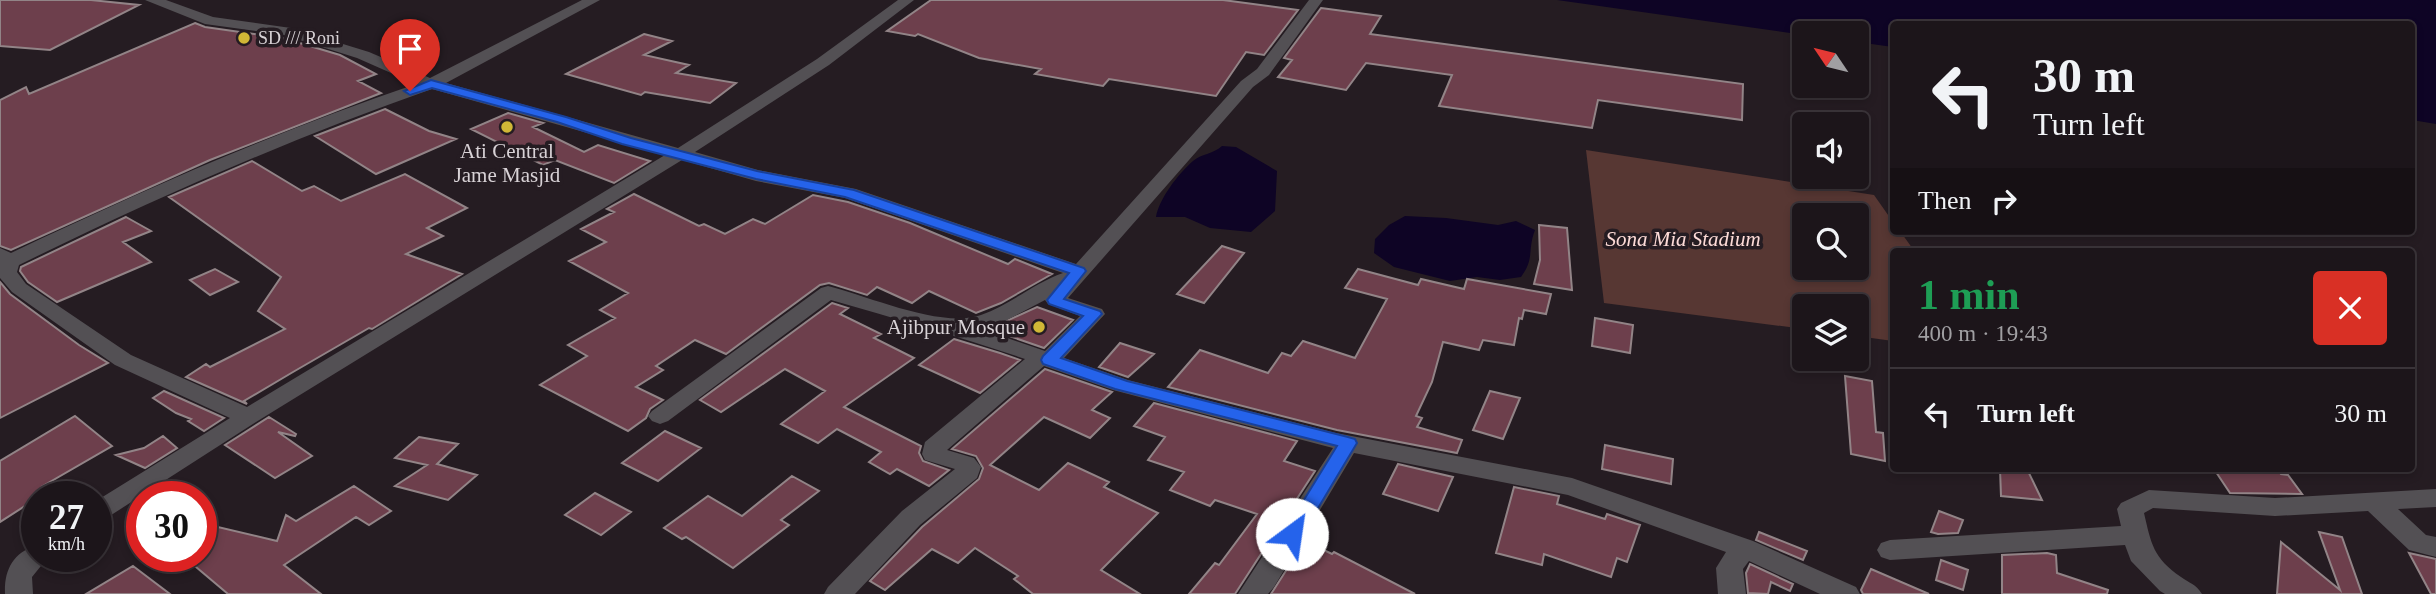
<!DOCTYPE html>
<meta charset="utf-8">
<style>
body{margin:0;font-family:"Times New Roman",serif;background:#251e23;color:#f1f3f6;height:100vh;display:flex;flex-direction:column;font-size:26px;white-space:nowrap}
*{box-sizing:border-box;margin:0}
p{font-size:23px;color:#a09fa2}
.icon{flex:none;width:38px;height:38px;fill:none;stroke:currentColor;stroke-width:2;stroke-linecap:round;stroke-linejoin:round}
.map{position:relative;flex:1;overflow:hidden}
.panel{position:absolute;left:1890px;top:248px;width:525px;height:224px;display:flex;flex-direction:column;background:#1c151a;border-radius:7px;box-shadow:0 4px 10px #0003,0 0 0 2px #3a3439}
.panel>*{flex:none}
.hud{position:absolute;left:1890px;top:21px;width:525px;height:214px;border-radius:7px;box-shadow:0 4px 10px #0003,0 0 0 2px #3a3439;background:#1c151a;color:#f1f3f6;overflow:hidden}
.needle{width:46px;rotate:305deg}
.buttons{position:absolute;left:1792px;top:21px;display:grid;gap:14px}
.buttons a{display:grid;place-items:center;width:77px;height:77px;border-radius:7px;background:#1c151a;box-shadow:0 4px 10px #0003,0 0 0 2px #3a3439;font-size:35px}
.speed{position:absolute;left:21px;top:481px;display:flex;gap:14px;font-size:35px;font-weight:700;text-align:center}
.speed>*{display:grid;place-content:center;width:91px;height:91px;border-radius:50%;background:#1c151a;box-shadow:0 4px 10px #0003,0 0 0 2px #3a3439;line-height:1}
.speed small{font-size:18px;font-weight:400}
.speed .limit{border:10px solid #d22;background:#fff;color:#111}
.pin{position:absolute;display:grid;place-items:center;width:60px;height:60px;color:#fff;margin:-72px -30px;border-radius:50% 50% 50% 0;rotate:-45deg;box-shadow:0 0 7px #0007}
.pin .icon{rotate:45deg}
.me{position:absolute;width:77px;margin:-38px;rotate:31deg;stroke-linejoin:round;filter:drop-shadow(0 0 5px #0008)}
.turn{display:flex;align-items:center;gap:24px;height:147px;padding:0 28px;font-size:32px}
.turn .icon{width:91px;height:91px;stroke-width:2.5}
.turn b{display:block;font-size:49px;line-height:60px}
.then{display:flex;align-items:center;height:66px;padding:0 28px;background:#0003;gap:14px;font-size:26px}
.round{display:grid;place-items:center;flex:none;width:74px;height:74px;border-radius:7px;background:#251e23}
.headline{display:flex;align-items:center;justify-content:space-between;height:119px;padding:0 28px}
h1{font-size:42px;font-weight:600;line-height:52px;color:#1e9e55}
ul{padding:0;list-style:none}
li{display:flex;align-items:center;gap:21px;height:91px;padding:0 28px;border-top:2px solid #3a3439}
li div{flex:1}
li b{display:block;font-size:26px}
li em{font-style:normal}
.map>svg:first-child{display:block}
.green{fill:#573733;fill-rule:evenodd}
.water{fill:#0e0425}
.building{fill:#6d3f4c;stroke:#928487;stroke-width:2}
.lines{fill:none;stroke-linecap:round;stroke-linejoin:round}
.minor{fill:#535054;fill-rule:evenodd}
.route{fill:#2563eb;stroke:#184099;stroke-width:2}
.poi-dot{fill:#d0b736;stroke:#251c22;stroke-width:2.5}
.labels{text-anchor:middle;dominant-baseline:central;stroke-width:7;stroke-linejoin:round;paint-order:stroke}
.far-poi-label{font-size:18px;fill:#d8d2d6;stroke:#251c22;text-anchor:start}
.poi-label{font-size:21px;fill:#d8d2d6;stroke:#251c22}
.park-label{font-size:21px;font-style:italic;fill:#fddbd7;stroke:#251c22}
</style>
<div class="map">
<svg width="2436" height="594" viewBox="0 0 2436 594">
<rect width="100%" height="100%" fill="#251c22"/>
<!-- green -->
<path class="green" d="M 1586,150 L 1874,195 L 1893,222 L 1894,231 L 1900,231 L 1915,252 L 1894,252 L 1893,341 L 1857,336 L 1857,306 L 1804,306 L 1804,329 L 1604,303 ZM 1804,215 L 1857,215 L 1857,268 L 1804,268 Z"/>
<!-- water -->
<path class="water" d="M 1557,0 L 2436,0 L 2436,124 L 2412,120 L 2412,24 L 1894,24 L 1893,47 L 1857,42 L 1857,33 L 1804,35 Z
M 1222,146 L 1236,147 L 1277,171 L 1275,211 L 1251,232 L 1210,228 L 1185,217 L 1156,217 C 1159,199 1178,174 1193,161 C 1201,154 1213,154 1222,146 Z
M 1405,216 L 1446,218 L 1498,225 L 1516,221 L 1535,230 C 1527,251 1535,258 1521,277 L 1500,280 L 1477,277 L 1450,281 L 1394,267 L 1374,253 L 1375,239 L 1389,225 Z"/>
<!-- building -->
<path class="building" d="M 0,0 L 91,0 L 139,5 L 50,50 L 0,46 Z
M 931,0 L 1223,0 L 1298,10 L 1264,55 L 1246,52 L 1216,96 L 1109,79 L 1103,86 L 1035,74 L 1041,69 L 979,58 L 918,34 L 915,36 L 887,31 Z
M 1321,8 L 1381,16 L 1370,34 L 1743,84 L 1742,120 L 1598,100 L 1592,128 L 1439,106 L 1452,75 L 1366,63 L 1346,90 L 1278,77 L 1292,60 L 1284,58 Z
M 195,23 L 205,27 L 283,38 L 340,55 L 376,74 L 358,81 L 381,93 L 210,160 L 11,250 L 0,246 L 0,100 L 26,87 L 29,94 Z
M 644,34 L 672,41 L 644,55 L 689,65 L 676,73 L 736,83 L 710,103 L 645,92 L 641,95 L 566,74 Z
M 385,109 L 429,131 L 456,139 L 376,174 L 315,136 Z
M 508,113 L 543,123 L 533,127 L 584,152 L 598,145 L 650,161 L 614,183 L 555,160 L 543,165 L 471,129 Z
M 252,161 L 302,191 L 314,186 L 341,201 L 405,174 L 467,208 L 427,228 L 443,236 L 406,254 L 462,274 L 372,329 L 369,328 L 293,372 L 244,401 L 247,404 L 186,377 L 206,364 L 210,367 L 285,329 L 258,311 L 281,277 L 169,197 Z
M 634,194 L 699,226 L 704,224 L 725,234 L 753,219 L 765,224 L 813,195 L 848,202 L 910,223 L 1008,264 L 1015,259 L 1052,274 L 1001,303 L 976,313 L 929,291 L 912,303 L 877,287 L 867,295 L 829,283 L 820,285 L 726,354 L 695,340 L 656,366 L 663,370 L 636,387 L 663,400 L 650,409 L 646,418 L 628,431 L 540,385 L 587,356 L 568,345 L 615,318 L 600,310 L 628,293 L 569,261 L 606,242 L 581,229 L 614,212 L 607,209 Z
M 126,217 L 151,231 L 123,242 L 151,262 L 57,302 L 28,282 L 20,271 L 21,267 Z
M 1539,225 L 1567,228 L 1572,290 L 1534,284 L 1540,260 Z
M 1222,246 L 1244,253 L 1204,303 L 1177,294 Z
M 215,269 L 238,282 L 210,295 L 190,280 Z
M 1358,269 L 1418,285 L 1421,279 L 1464,289 L 1467,279 L 1551,294 L 1546,314 L 1524,310 L 1522,319 L 1519,318 L 1514,345 L 1483,340 L 1479,350 L 1443,342 L 1432,382 L 1416,416 L 1422,418 L 1417,427 L 1462,440 L 1457,453 L 1337,430 L 1168,387 L 1200,350 L 1268,373 L 1282,353 L 1291,356 L 1303,341 L 1355,358 L 1387,299 L 1345,288 Z
M 0,282 L 10,294 L 79,345 L 108,363 L 0,418 Z
M 832,303 L 848,308 L 840,314 L 881,334 L 874,338 L 914,358 L 844,407 L 921,446 L 919,453 L 923,461 L 949,470 L 929,486 L 897,469 L 890,474 L 869,462 L 881,452 L 837,429 L 818,443 L 781,424 L 825,391 L 785,369 L 721,412 L 700,400 Z
M 1037,307 L 1073,320 L 1044,348 L 989,329 Z
M 1595,318 L 1633,325 L 1630,353 L 1592,346 Z
M 954,339 L 1000,353 L 1020,360 L 980,393 L 919,365 Z
M 1120,343 L 1154,354 L 1128,377 L 1099,367 Z
M 1045,369 L 1112,392 L 1092,410 L 1110,418 L 1090,438 L 1044,417 L 990,465 L 1039,490 L 1068,463 L 1109,482 L 1104,487 L 1158,513 L 1101,570 L 1140,594 L 1033,594 L 1014,579 L 1018,576 L 975,548 L 958,563 L 932,549 L 885,590 L 870,581 L 922,527 L 979,479 L 983,468 L 976,456 L 952,449 Z
M 1845,376 L 1872,381 L 1876,432 L 1883,433 L 1885,461 L 1851,454 Z
M 164,391 L 224,418 L 204,431 L 188,421 L 191,419 L 176,413 L 153,398 Z
M 1490,391 L 1520,398 L 1503,439 L 1473,430 Z
M 1154,403 L 1297,441 L 1284,461 L 1315,471 L 1235,594 L 1189,594 L 1215,563 L 1219,565 L 1257,514 L 1215,500 L 1210,506 L 1170,490 L 1184,472 L 1148,460 L 1165,437 L 1134,426 Z
M 75,416 L 112,446 L 43,486 L 53,488 L 0,522 L 0,461 Z
M 269,417 L 296,434 L 295,436 L 278,432 L 312,456 L 275,478 L 225,445 Z
M 665,431 L 701,448 L 658,481 L 622,463 Z
M 163,436 L 177,448 L 145,468 L 116,455 L 144,448 Z
M 419,437 L 458,444 L 437,464 L 477,475 L 448,500 L 395,486 L 427,465 L 395,458 Z
M 1605,445 L 1673,459 L 1671,484 L 1602,469 Z
M 1398,464 L 1453,477 L 1438,511 L 1383,494 Z
M 2000,469 L 2027,469 L 2042,500 L 2001,496 Z
M 2214,469 L 2277,469 L 2281,474 L 2288,475 L 2302,494 L 2230,493 Z
M 792,476 L 819,491 L 781,520 L 789,525 L 733,568 L 686,537 L 682,539 L 664,528 L 708,496 L 742,516 Z
M 354,486 L 391,511 L 369,525 L 356,517 L 284,565 L 321,594 L 228,594 L 183,556 L 201,556 L 201,523 L 277,541 L 286,515 L 296,521 Z
M 1514,487 L 1559,496 L 1557,504 L 1605,519 L 1607,514 L 1640,525 L 1627,562 L 1617,558 L 1611,577 L 1544,554 L 1542,565 L 1496,553 Z
M 595,493 L 631,512 L 601,535 L 565,515 Z
M 1939,511 L 1963,520 L 1958,533 L 1938,534 L 1931,532 Z
M 1759,532 L 1807,551 L 1803,560 L 1756,540 Z
M 2319,532 L 2342,537 L 2362,594 L 2277,594 L 2281,542 L 2340,590 Z
M 1305,541 L 1332,554 L 1334,552 L 1415,594 L 1271,594 Z
M 2047,553 L 2056,555 L 2057,573 L 2108,590 L 2107,594 L 2002,594 L 2002,555 Z
M 2409,553 L 2436,559 L 2436,594 L 2431,594 Z
M 1941,560 L 1968,570 L 1963,590 L 1936,580 Z
M 1750,564 L 1793,584 L 1790,591 L 1771,582 L 1768,594 L 1748,593 L 1746,573 Z
M 133,566 L 170,594 L 86,594 Z
M 1871,569 L 1929,594 L 1863,594 L 1861,590 Z"/>
<g class="lines">
<!-- minor -->
<path class="minor" d="M 145,0 L 166,0 L 213,17 L 291,28 L 369,52 L 430,78 L 582,0 L 600,0 L 446,83 L 678,148 L 817,59 L 898,0 L 914,0 L 829,65 L 695,152 L 758,170 L 856,189 L 1076,264 L 1241,81 L 1257,69 L 1309,0 L 1323,0 L 1269,75 L 1253,87 L 1068,298 L 1102,309 L 1105,314 L 1064,358 L 1128,380 L 1336,433 L 1572,478 L 1753,541 L 1856,587 L 1860,594 L 1820,594 L 1749,561 L 1743,569 L 1746,594 L 1718,594 L 1716,568 L 1726,552 L 1568,495 L 1354,453 L 1274,587 L 1268,594 L 1238,594 L 1333,448 L 1113,390 L 1044,366 L 947,450 L 974,458 L 981,467 L 977,478 L 920,525 L 855,594 L 824,594 L 828,587 L 902,511 L 955,469 L 925,460 L 922,454 L 925,442 L 1025,359 C 961,337 896,319 831,300 L 668,421 L 660,424 L 652,421 L 648,416 L 652,411 L 821,288 L 828,286 C 868,296 942,329 981,315 C 1010,305 1034,283 1063,273 L 845,198 L 756,181 L 682,160 L 256,422 L 105,519 L 96,522 L 96,501 L 230,418 L 115,365 L 12,292 L 0,278 L 0,248 L 11,253 C 143,190 277,131 416,84 L 357,58 L 284,35 L 205,24 ZM 432,89 L 665,155 L 247,407 L 131,355 L 26,284 L 17,272 L 19,265 C 153,199 290,139 432,89 ZM 1045,300 L 1048,304 L 1080,316 L 1045,351 L 981,329 L 1005,321 Z
M 2436,489 L 2436,507 L 2398,509 L 2426,535 L 2436,537 L 2436,557 L 2409,550 L 2368,511 L 2275,516 L 2153,508 L 2144,513 C 2151,543 2153,558 2181,577 C 2189,583 2196,584 2202,594 L 2165,594 L 2160,591 L 2131,561 L 2125,545 L 1890,560 L 1881,557 L 1877,550 L 1881,543 L 1890,540 L 2121,526 L 2117,509 L 2121,503 L 2149,490 L 2275,498 Z
M 37,545 L 37,556 L 49,556 L 32,577 L 33,594 L 5,594 C 4,571 12,553 37,545 Z"/>
</g>
<!-- route -->
<path class="route" d="M 431,80 L 566,117 L 631,138 L 757,171 L 854,190 L 1084,268 L 1086,271 L 1064,299 L 1100,311 L 1102,314 L 1061,358 L 1127,381 L 1348,437 L 1355,439 L 1357,443 L 1299,540 L 1292,542 L 1285,540 L 1283,534 L 1337,446 L 1115,389 L 1043,364 L 1041,360 L 1043,356 L 1083,316 L 1049,304 L 1047,300 L 1069,273 L 845,197 L 756,179 L 622,144 L 557,122 L 432,88 L 410,95 L 404,91 Z"/>
<!-- markers -->
<g class="poi-dot">
<circle cx="244" cy="38" r="7"/>
<circle cx="507" cy="127" r="7"/>
<circle cx="1039" cy="327" r="7"/>
</g>
<g class="labels">
<!-- far-poi labels -->
<g class="far-poi-label">
<text x="258" y="38">SD /// Roni</text>
</g>
<!-- poi labels -->
<g class="poi-label">
<text x="507" y="151">Ati Central<tspan x="507" dy="24">Jame Masjid</tspan></text>
<text x="1025" y="327" text-anchor="end">Ajibpur Mosque</text>
</g>
<!-- park labels -->
<g class="park-label">
<text x="1683" y="239">Sona Mia Stadium</text>
</g>
</g>
</svg>
<div class="buttons">
<a><svg class="needle" viewBox="-14 -14 28 28"><path d="M0-13l5 13h-10z" fill="#e53935"/><path d="M0 13l5-13h-10z" fill="#a09fa2"/></svg></a>
<a><svg class="icon" aria-label="sound" viewBox="0 0 24 24"><path d="M4 9h4l5-4v14l-5-4H4zM17 9q2 3 0 6"/></svg></a>
<a><svg class="icon" aria-label="search" viewBox="0 0 24 24"><circle cx="10" cy="10" r="6"/><path d="M15 15l6 6"/></svg></a>
<a><svg class="icon" aria-label="layers" viewBox="0 0 24 24"><path d="M12 4l9 5-9 5-9-5zM3 14l9 5 9-5"/></svg></a>
</div>
<div class="speed"><div>27<small>km/h</small></div><div class="limit">30</div></div>
<div class="pin" style="left:410px;top:91px;background:#d93025"><svg class="icon" aria-label="arrive" viewBox="0 0 24 24"><path d="M6 21V4h12l-3 4 3 4H6"/></svg></div>
<svg class="me" style="left:1292px;top:534px" viewBox="-20 -20 40 40"><circle r="19" fill="#fff"/><path d="M0-13L10 11 0 6-10 11z" fill="#2563eb"/></svg>
<div class="hud">
<div class="turn"><svg class="icon" aria-label="left" viewBox="0 0 24 24"><path d="M17 20v-9H6M10 6l-5 5 5 5"/></svg><div><b>30 m</b>Turn left</div></div>
<div class="then">Then<svg class="icon" aria-label="right" viewBox="0 0 24 24"><path d="M7 20v-9h11M14 6l5 5-5 5"/></svg></div>
</div>
<section class="panel">
<div class="headline"><div><h1>1 min</h1><p>400 m · 19:43</p></div><a class="round" style="background:#d93025;color:#fff"><svg class="icon" aria-label="close" viewBox="0 0 24 24"><path d="M6 6l12 12M18 6L6 18"/></svg></a></div>
<ul>
<li><svg class="icon" aria-label="left" viewBox="0 0 24 24"><path d="M17 20v-9H6M10 6l-5 5 5 5"/></svg><div><b>Turn left</b></div><em>30 m</em></li>
</ul>
</section>
</div>
